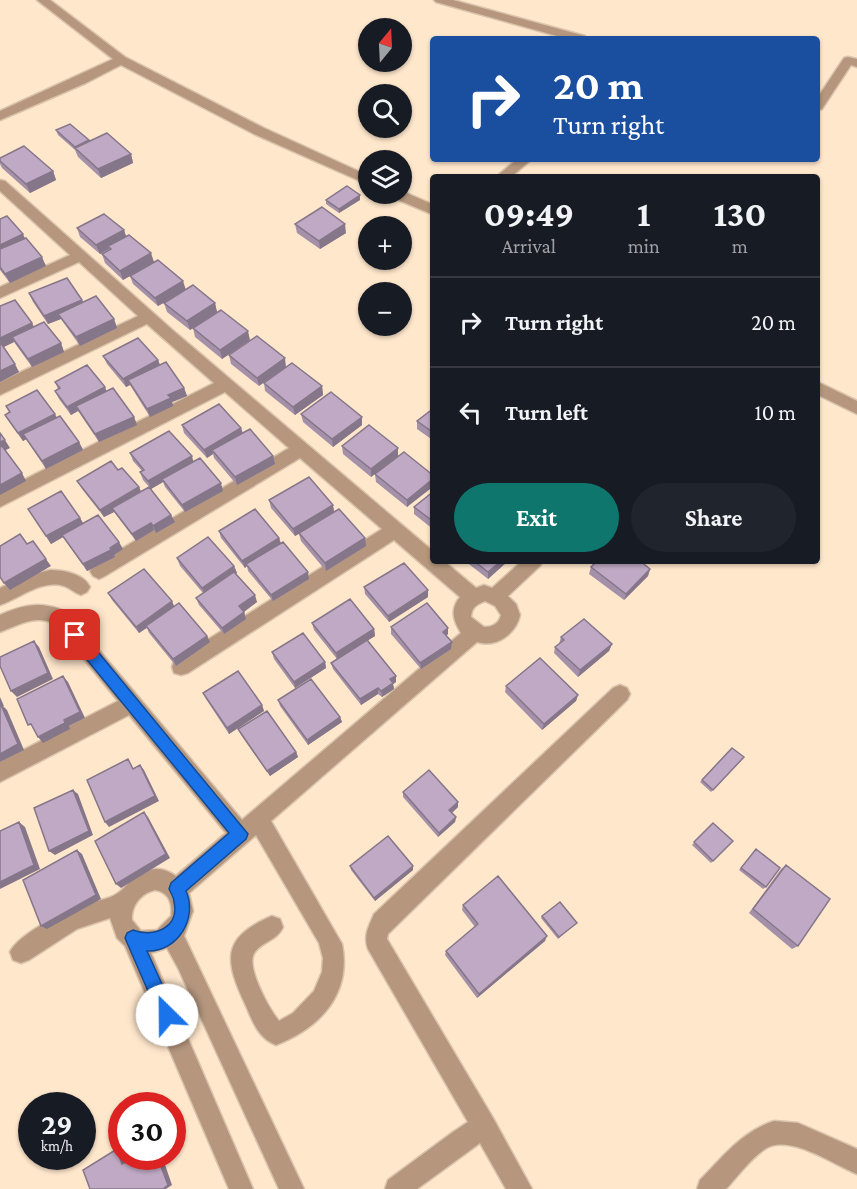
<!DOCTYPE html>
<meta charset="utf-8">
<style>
body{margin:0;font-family:"Crimson Pro",serif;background:#20242c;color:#f1f3f6;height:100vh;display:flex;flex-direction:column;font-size:22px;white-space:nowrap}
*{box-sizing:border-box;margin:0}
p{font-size:20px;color:#9ea1a6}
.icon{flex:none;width:33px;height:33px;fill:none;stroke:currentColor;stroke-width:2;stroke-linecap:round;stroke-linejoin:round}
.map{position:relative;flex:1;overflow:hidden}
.drawer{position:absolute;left:430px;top:174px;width:390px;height:390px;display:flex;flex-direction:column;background:#171b24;border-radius:6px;box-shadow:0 2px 4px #0004}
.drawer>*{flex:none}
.guide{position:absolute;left:430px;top:36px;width:390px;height:126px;border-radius:6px;box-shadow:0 2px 4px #0004;background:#1a4fa0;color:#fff;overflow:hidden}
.needle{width:39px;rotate:18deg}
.tools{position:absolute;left:358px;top:18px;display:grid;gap:12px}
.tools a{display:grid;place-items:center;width:54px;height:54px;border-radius:50%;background:#171b24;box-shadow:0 2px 4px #0004;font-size:30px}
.speed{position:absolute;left:18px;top:1092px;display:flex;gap:12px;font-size:30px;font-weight:700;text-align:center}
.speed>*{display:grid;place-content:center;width:78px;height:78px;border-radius:50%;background:#171b24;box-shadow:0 2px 4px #0004;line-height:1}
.speed small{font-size:15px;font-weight:400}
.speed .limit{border:9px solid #d22;background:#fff;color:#111}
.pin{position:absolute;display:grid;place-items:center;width:51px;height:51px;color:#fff;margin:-26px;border-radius:12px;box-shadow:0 3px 9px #0006}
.me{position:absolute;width:66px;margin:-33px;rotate:337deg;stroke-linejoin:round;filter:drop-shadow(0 0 4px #0008)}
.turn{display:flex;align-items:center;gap:21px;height:126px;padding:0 24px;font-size:27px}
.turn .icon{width:78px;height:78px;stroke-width:2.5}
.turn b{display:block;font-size:42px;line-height:51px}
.eta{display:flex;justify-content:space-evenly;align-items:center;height:102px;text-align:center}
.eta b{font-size:36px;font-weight:700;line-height:42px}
.cta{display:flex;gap:12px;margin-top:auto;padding:12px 24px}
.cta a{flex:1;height:69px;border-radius:36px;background:#0f766e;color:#fff;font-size:24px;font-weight:700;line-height:69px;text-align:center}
.cta a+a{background:#20242c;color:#f1f3f6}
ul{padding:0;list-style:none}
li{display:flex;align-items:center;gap:18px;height:90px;padding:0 24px;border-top:2px solid #363941}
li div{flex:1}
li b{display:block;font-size:22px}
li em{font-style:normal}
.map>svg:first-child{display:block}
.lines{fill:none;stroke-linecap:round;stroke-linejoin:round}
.minor-casing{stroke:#dac4ac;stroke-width:3}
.minor{fill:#b6977e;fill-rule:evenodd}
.wall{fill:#a491a9}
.shaded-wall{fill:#867689}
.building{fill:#bfa9c4;stroke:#867689;stroke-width:1.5}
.route{fill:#1a73e8;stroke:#114b97;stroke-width:1.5}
</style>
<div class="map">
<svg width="857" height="1189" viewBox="0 0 857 1189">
<rect width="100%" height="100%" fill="#ffe7cc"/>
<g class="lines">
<!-- minor casing -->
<g class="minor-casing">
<path id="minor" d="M 37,0 L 50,0 L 125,57 L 264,128 L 369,176 L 369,185 L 254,134 L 121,65 L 86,83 L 0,120 L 0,111 L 113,59 Z
M 434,0 L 453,0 L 585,36 L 587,39 L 568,39 L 436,2 Z
M 848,57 L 857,59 L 857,67 L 851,65 L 822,109 L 818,110 L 818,97 L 844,58 Z
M 517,159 L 532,159 L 511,177 L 496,177 Z
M 0,180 L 5,181 L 176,333 L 434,552 L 434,561 L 444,561 L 476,588 L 484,585 L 492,588 L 522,561 L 543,561 L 540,566 L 508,596 L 516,604 L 520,615 C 516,634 496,648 477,642 L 271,821 L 342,944 C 352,994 320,1028 276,1045 C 258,1038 253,1022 246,1006 C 225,961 220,938 272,916 L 280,919 L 283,927 C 278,940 263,941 255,952 C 244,965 270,1010 279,1021 L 293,1013 L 314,991 L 322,972 L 323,958 L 319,943 L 256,835 L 189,893 L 193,911 L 184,936 L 304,1189 L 279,1189 L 178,968 L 167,948 L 151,953 L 253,1189 L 229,1189 L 125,946 L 117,938 L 110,918 L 77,929 L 29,960 L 21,963 L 13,960 L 10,952 C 17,936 60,913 78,907 C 89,902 102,901 113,896 C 128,889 129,875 150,870 C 160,867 168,871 176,876 L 226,833 L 129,715 L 0,782 L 0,762 L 118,701 L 55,624 C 35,614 19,625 0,632 L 0,615 C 25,604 42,601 67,612 L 242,820 L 461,633 C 453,620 450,609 460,597 L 394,540 L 188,673 L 181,675 L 174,673 L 172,667 L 174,661 L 382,529 L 300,458 L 105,576 L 99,579 L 93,576 L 90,571 L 93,566 L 289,448 L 225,392 L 0,507 L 0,492 L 214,383 L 147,324 L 0,395 L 0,382 L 138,316 L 79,262 L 0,298 L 0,287 L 70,255 L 0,191 ZM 485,601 L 495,606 L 501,615 C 499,624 492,627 484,627 L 471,617 C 472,607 476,605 485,601 ZM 155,890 C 169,892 173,904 171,916 L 157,930 L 141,931 L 132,920 C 131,906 141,893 155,890 Z
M 402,191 L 434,205 L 434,215 L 391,197 L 389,194 L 402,194 Z
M 818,382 L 857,401 L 857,414 L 818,395 Z
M 50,570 C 64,570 84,574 90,587 L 87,592 L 81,595 C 75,593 70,588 64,586 C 42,579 20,598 0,605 L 0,588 L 24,577 Z
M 620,685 L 627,688 L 630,694 L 627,700 L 388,934 L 387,939 L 493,1118 L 532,1189 L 506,1189 L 480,1143 L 417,1189 L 385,1189 L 388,1180 L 453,1132 L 468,1122 L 368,949 C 363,936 369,926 374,914 L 613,688 Z
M 774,1121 L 798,1123 L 857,1149 L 857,1174 C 834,1165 789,1133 765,1149 C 750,1159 738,1176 726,1189 L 697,1189 L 700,1180 C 723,1157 741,1132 774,1121 Z"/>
</g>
<!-- minor -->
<use href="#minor" class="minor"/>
</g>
<!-- wall -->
<path class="wall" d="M 56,130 L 131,154 L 133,163 L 101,178 L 78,157 L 75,150 L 58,135 Z
M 0,158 L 53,171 L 56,180 L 30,193 L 2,168 L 0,164 Z
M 326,200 L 360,200 L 339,213 L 326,204 Z
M 0,219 L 25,238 L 46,266 L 10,283 L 0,270 Z
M 295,224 L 346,233 L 320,249 L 297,233 Z
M 77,228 L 124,230 L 126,237 L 186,290 L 215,303 L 217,312 L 190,330 L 167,312 L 164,303 L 175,296 L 158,306 L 133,284 L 130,276 L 123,280 L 105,263 L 102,254 L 109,250 L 109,249 L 100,254 L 80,237 Z
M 29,293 L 82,300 L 83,302 L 114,319 L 117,328 L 80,346 L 61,319 L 48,324 L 33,302 Z
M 0,306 L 32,323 L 34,327 L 61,343 L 64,352 L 32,367 L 14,342 L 3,347 L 19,372 L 0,382 Z
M 193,328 L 250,340 L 222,359 L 195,337 Z
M 257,336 L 259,386 L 231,364 L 229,355 Z
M 103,356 L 158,360 L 160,365 L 184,388 L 187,396 L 172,402 L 173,406 L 150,417 L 130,385 L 126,387 L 107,364 Z
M 55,382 L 105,387 L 106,391 L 134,417 L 137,425 L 99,442 L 78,411 L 71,415 L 59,399 L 55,391 L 58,389 Z
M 264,383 L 322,386 L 323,395 L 295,415 L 265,391 Z
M 6,406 L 79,442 L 83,450 L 46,469 L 26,439 L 23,441 L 10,423 L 5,415 L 9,412 Z
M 434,408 L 434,441 L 417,429 L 417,421 Z
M 301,414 L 362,425 L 333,447 L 303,422 Z
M 182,425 L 241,428 L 243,433 L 273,456 L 275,464 L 237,485 L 214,458 L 213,454 L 207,458 L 184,433 Z
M 342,446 L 398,456 L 371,477 L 343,454 Z
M 130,453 L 194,462 L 223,491 L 185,512 L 165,487 L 163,482 L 151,489 L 143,480 L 140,472 L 142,471 L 133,461 Z
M 118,470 L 139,487 L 141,491 L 175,522 L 156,533 L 154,530 L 136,541 L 114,512 L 104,517 L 82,489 L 77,481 Z
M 375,474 L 434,476 L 407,507 L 376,482 Z
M 434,491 L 434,530 L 414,514 L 414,507 Z
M 269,500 L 333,505 L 334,512 L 365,538 L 366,546 L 326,571 L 301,541 L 299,534 L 295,536 L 271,508 Z
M 28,509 L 80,518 L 83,523 L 123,549 L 114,555 L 115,557 L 87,571 L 63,537 L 51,544 Z
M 219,531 L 279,538 L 281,543 L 309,579 L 273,601 L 248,571 L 247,566 L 245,568 L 221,538 Z
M 177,558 L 234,566 L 237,573 L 236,574 L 257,602 L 244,612 L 246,619 L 224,634 L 199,605 L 196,598 L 203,593 L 180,566 Z
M 465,561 L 508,561 L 488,579 Z
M 591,567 L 650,569 L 648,576 L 624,600 L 589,574 Z
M 364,587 L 428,597 L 389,622 L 365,594 Z
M 108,593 L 174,607 L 207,636 L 210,642 L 176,666 L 149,633 L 147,628 L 139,633 L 112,600 Z
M 312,623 L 374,629 L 375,636 L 368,640 L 396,682 L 393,684 L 394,689 L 382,697 L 378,694 L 361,705 L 333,669 L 331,663 L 337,659 L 314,630 Z
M 391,627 L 448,634 L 446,636 L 451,649 L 421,669 L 391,634 Z
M 561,637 L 612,644 L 609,651 L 578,677 L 554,653 L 555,647 L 559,644 Z
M 272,652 L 325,662 L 326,668 L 295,688 L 274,659 Z
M 506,686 L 578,695 L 576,701 L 542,730 L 505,692 Z
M 203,693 L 262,705 L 264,711 L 229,734 L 206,699 Z
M 278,700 L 340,717 L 342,722 L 308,745 L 280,706 Z
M 238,729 L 296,752 L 298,757 L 270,776 L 241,735 Z
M 744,757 L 711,792 L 700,782 L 702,780 Z
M 403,792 L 458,807 L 452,813 L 456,817 L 455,822 L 438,837 L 403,797 Z
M 713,823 L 733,841 L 711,863 L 692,845 Z
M 756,849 L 766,887 L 763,889 L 739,870 Z
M 786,865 L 798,946 L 792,949 L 749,913 L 781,869 Z
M 350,866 L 413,866 L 413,870 L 375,901 L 351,870 Z
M 463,905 L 545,941 L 477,998 L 445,955 L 446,951 L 475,927 L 462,910 Z
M 542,916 L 575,924 L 558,939 L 541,918 Z"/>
<!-- shaded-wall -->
<path class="shaded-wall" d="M 131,154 L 133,163 L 101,178 L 98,169 Z
M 53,171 L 56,180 L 30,193 L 26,184 Z
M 360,195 L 360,200 L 339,213 L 339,209 Z
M 345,224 L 346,233 L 320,249 L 319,241 Z
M 124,230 L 127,239 L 108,246 L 109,249 L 100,254 L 96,245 Z
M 23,234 L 27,243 L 0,256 L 0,245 Z
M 151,253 L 154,262 L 123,280 L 120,271 Z
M 42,257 L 46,266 L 10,283 L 5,274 Z
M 183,281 L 186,290 L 158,306 L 155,298 Z
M 82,300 L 85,308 L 58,314 L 61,319 L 48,324 L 44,316 Z
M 215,303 L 217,312 L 190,330 L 187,321 Z
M 114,319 L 117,328 L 80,346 L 76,337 Z
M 32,323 L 36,332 L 12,337 L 14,342 L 0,349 L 0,338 Z
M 248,331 L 250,340 L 222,359 L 220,350 Z
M 61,343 L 64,352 L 32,367 L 28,359 Z
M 285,358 L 286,367 L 259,386 L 257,378 Z
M 158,360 L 161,368 L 128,380 L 130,385 L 126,387 L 123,379 Z
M 15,364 L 19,372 L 0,382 L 0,371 Z
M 322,386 L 323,395 L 295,415 L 293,407 Z
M 105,387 L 108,396 L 76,406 L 78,411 L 71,415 L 67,407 Z
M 184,388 L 187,396 L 172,402 L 173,406 L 150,417 L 147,409 L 168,395 Z
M 55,414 L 59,422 L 23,441 L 18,433 Z
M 134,417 L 137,425 L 99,442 L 95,434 Z
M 362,417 L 362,425 L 333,447 L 332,439 Z
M 241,428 L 243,436 L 212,450 L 213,454 L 207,458 L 204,450 Z
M 5,440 L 10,448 L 0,453 L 0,442 Z
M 79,442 L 83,450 L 46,469 L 42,461 Z
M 398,448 L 398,456 L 371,477 L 371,469 Z
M 192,456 L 194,464 L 162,479 L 163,482 L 151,489 L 148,481 Z
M 273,456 L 275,464 L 237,485 L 235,477 Z
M 22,473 L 26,481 L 0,495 L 0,485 Z
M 434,478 L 434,486 L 407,507 L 407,500 Z
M 221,483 L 223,491 L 185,512 L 182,505 Z
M 139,487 L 142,495 L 112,508 L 114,512 L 104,517 L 100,510 Z
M 333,505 L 334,512 L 295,536 L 293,529 Z
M 171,515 L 175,522 L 156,533 L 153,526 Z
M 80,518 L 84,525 L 51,544 L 46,536 Z
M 151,523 L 154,530 L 136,541 L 132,534 Z
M 279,538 L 281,545 L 246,564 L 247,566 L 245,568 L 242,561 Z
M 365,538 L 366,546 L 326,571 L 325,563 Z
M 119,542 L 123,549 L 114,555 L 115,557 L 87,571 L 83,564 Z
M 46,559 L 51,566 L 10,590 L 4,583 Z
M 501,561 L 508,561 L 488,579 L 488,572 Z
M 234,566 L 237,573 L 205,595 L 202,588 Z
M 650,569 L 648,576 L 624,600 L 626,594 Z
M 308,572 L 309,579 L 273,601 L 271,595 Z
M 428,590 L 428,597 L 389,622 L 388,616 Z
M 255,595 L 257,602 L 242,613 L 239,606 Z
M 172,601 L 175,608 L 139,633 L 136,627 Z
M 244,612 L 246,619 L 224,634 L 222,628 Z
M 448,628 L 448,634 L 442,638 L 443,632 Z
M 374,629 L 375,636 L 337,660 L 336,653 Z
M 207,636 L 210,642 L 176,666 L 173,659 Z
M 34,641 L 39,647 L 53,679 L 17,697 L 11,691 Z
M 452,642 L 451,649 L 421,669 L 420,663 Z
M 612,644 L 609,651 L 578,677 L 580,670 Z
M 325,662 L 326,668 L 295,688 L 294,682 Z
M 63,676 L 68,682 L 85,718 L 69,726 L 70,729 L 43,743 L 38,737 Z
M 396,676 L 396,682 L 393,684 L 394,689 L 382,697 L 381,691 L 390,679 Z
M 378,688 L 378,694 L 361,705 L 360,699 Z
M 578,695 L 576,701 L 542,730 L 544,724 Z
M 0,697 L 4,706 L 3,706 L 7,710 L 24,750 L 0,762 Z
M 262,705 L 264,711 L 229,734 L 227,728 Z
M 340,717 L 342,722 L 308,745 L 307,740 Z
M 296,752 L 298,757 L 270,776 L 267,771 Z
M 140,765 L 144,770 L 159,801 L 109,827 L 105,822 Z
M 73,790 L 78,794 L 93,835 L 55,855 L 49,851 Z
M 458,802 L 458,807 L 449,815 L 449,810 Z
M 144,812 L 148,817 L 170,858 L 121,888 L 116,884 Z
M 456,817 L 455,822 L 438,837 L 439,833 Z
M 19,822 L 25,827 L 40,869 L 0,889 L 0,882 Z
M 77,850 L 82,854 L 101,899 L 47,929 L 41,926 Z
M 413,866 L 413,870 L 375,901 L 374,898 Z
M 547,936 L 545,941 L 477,998 L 479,994 Z
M 117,1149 L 122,1149 L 122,1156 L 125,1156 L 127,1164 L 122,1164 Z
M 157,1156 L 162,1156 L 172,1185 L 166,1189 L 163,1189 Z"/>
<!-- building -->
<path class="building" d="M 70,124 L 89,140 L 75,147 L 56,130 Z
M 107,133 L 131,154 L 98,169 L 75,148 Z
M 24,146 L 53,171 L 26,184 L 0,161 L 0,158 Z
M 347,186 L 360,195 L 339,209 L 326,200 Z
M 322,207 L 345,224 L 319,241 L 295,224 Z
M 104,214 L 124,230 L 96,245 L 77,228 Z
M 7,216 L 23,234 L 0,245 L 0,219 Z
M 129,235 L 151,253 L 120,271 L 102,254 L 111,249 L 108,246 Z
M 26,238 L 42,257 L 5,274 L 0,267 L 0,249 Z
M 158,260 L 183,281 L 155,298 L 130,276 Z
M 67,278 L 82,300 L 44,316 L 29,293 Z
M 193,285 L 215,303 L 187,321 L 164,303 Z
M 96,296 L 114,319 L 76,337 L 58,314 Z
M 15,300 L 32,323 L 0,338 L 0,306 Z
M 221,310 L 248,331 L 220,350 L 193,328 Z
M 44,322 L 61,343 L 28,359 L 12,337 Z
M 257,336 L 285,358 L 257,378 L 229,355 Z
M 138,338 L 158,360 L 123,379 L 103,356 Z
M 0,342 L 15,364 L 0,371 Z
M 166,362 L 184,388 L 168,395 L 171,398 L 147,409 L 128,380 Z
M 292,363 L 322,386 L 293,407 L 264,383 Z
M 87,365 L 105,387 L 67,407 L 55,391 L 60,388 L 55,382 Z
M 113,388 L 134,417 L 95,434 L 76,406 Z
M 37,390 L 55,414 L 18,433 L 5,415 L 10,412 L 6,406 Z
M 331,392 L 362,417 L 332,439 L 301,414 Z
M 219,404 L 241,428 L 204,450 L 182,425 Z
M 434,408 L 434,433 L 417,421 Z
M 60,416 L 79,442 L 42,461 L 23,434 Z
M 369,425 L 398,448 L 371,469 L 342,446 Z
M 250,429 L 273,456 L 235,477 L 212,450 Z
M 169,431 L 192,456 L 148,481 L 140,472 L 144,470 L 130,453 Z
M 0,433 L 5,440 L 0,442 Z
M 2,446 L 22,473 L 0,485 L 0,447 Z
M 404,452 L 434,476 L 434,478 L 407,500 L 375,474 Z
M 200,458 L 221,483 L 182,505 L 162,479 Z
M 111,461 L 118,470 L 122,468 L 139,487 L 100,510 L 77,481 Z
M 309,477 L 333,505 L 293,529 L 269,500 Z
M 149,487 L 171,515 L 153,526 L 151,523 L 132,534 L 112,508 Z
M 61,491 L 80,518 L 46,536 L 28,509 Z
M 434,491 L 434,522 L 414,507 Z
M 255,509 L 279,538 L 242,561 L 219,531 Z
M 339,509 L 365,538 L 325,563 L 299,533 Z
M 98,515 L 119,542 L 110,548 L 111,550 L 83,564 L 62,535 Z
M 20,534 L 27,544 L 33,541 L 46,559 L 4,583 L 0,577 L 0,546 Z
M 208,537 L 234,566 L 202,588 L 177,558 Z
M 283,542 L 308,572 L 271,595 L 246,564 Z
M 474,561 L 501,561 L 488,572 Z
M 597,561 L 640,561 L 650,569 L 626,594 L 591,567 Z
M 404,563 L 428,590 L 388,616 L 364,587 Z
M 144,569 L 172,601 L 136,627 L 108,593 Z
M 234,572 L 255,595 L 239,606 L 244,612 L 222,628 L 196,598 Z
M 350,599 L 374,629 L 336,653 L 312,623 Z
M 179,603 L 207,636 L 173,659 L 146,626 Z
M 427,603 L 448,628 L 443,632 L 452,642 L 420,663 L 391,627 Z
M 584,619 L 612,644 L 580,670 L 555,647 L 564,640 L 561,637 Z
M 303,633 L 325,662 L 294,682 L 272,652 Z
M 367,640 L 396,676 L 390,679 L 393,683 L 381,691 L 378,688 L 360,699 L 331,663 Z
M 34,641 L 48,673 L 11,691 L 0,666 L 0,657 Z
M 540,658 L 578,695 L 544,724 L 506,686 Z
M 238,671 L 262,705 L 227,728 L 203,693 Z
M 63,676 L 80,712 L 64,720 L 65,723 L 38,737 L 31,724 L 28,725 L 17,699 Z
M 311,679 L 340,717 L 307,740 L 278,700 Z
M 0,705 L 1,705 L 18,744 L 0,754 Z
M 267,711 L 296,752 L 267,771 L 238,729 Z
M 732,748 L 744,757 L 713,790 L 702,780 Z
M 128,759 L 133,769 L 140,765 L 155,796 L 105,822 L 87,780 Z
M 429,770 L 458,802 L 449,810 L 456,817 L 439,833 L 403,792 Z
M 73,790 L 89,831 L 49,851 L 34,808 Z
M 144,812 L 166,854 L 116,884 L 95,841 Z
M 19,822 L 34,865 L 0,882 L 0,831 Z
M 713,823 L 733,841 L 713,861 L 694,842 Z
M 388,836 L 413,866 L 374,898 L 350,866 Z
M 756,849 L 780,868 L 766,887 L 741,868 Z
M 77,850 L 96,895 L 41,926 L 23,880 Z
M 786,865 L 830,899 L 798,946 L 753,909 Z
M 498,876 L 547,936 L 479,994 L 446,951 L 478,924 L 463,905 Z
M 560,902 L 577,923 L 559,937 L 542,916 Z
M 117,1149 L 122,1164 L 134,1156 L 157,1156 L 168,1185 L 163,1189 L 90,1189 L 83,1170 Z"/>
<!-- route -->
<path class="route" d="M 75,629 L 80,630 L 248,834 L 246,839 L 186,891 C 198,918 178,952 147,951 L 176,1015 L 173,1021 L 167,1024 L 161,1021 L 125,938 L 127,933 L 133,930 C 153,938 180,928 174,902 C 174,898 171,893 169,889 L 171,883 L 229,833 L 70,639 L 68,635 L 70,630 Z"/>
</svg>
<div class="tools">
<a><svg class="needle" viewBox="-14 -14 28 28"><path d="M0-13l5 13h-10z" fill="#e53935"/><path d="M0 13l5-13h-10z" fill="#9ea1a6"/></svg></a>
<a><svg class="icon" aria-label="search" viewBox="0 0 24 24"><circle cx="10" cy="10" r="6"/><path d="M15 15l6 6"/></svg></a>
<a><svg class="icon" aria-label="layers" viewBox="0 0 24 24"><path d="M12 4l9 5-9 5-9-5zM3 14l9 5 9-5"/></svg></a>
<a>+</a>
<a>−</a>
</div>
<div class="speed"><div>29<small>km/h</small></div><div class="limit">30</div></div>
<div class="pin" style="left:75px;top:635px;background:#d93025"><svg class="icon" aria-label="arrive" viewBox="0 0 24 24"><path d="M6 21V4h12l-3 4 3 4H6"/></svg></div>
<svg class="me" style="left:167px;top:1015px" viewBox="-20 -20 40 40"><circle r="19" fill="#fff"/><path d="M0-13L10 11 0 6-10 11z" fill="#1a73e8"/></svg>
<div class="guide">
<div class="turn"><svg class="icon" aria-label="right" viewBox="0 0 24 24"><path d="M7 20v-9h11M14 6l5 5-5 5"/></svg><div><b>20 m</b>Turn right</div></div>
</div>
<section class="drawer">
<div class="eta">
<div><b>09:49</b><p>Arrival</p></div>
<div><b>1</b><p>min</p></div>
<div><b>130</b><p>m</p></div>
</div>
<ul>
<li><svg class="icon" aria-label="right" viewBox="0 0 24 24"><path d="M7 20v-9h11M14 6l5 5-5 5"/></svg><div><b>Turn right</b></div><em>20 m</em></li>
<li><svg class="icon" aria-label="left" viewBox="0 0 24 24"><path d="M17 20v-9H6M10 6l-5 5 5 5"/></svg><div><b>Turn left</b></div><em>10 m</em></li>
</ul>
<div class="cta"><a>Exit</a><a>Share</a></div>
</section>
</div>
